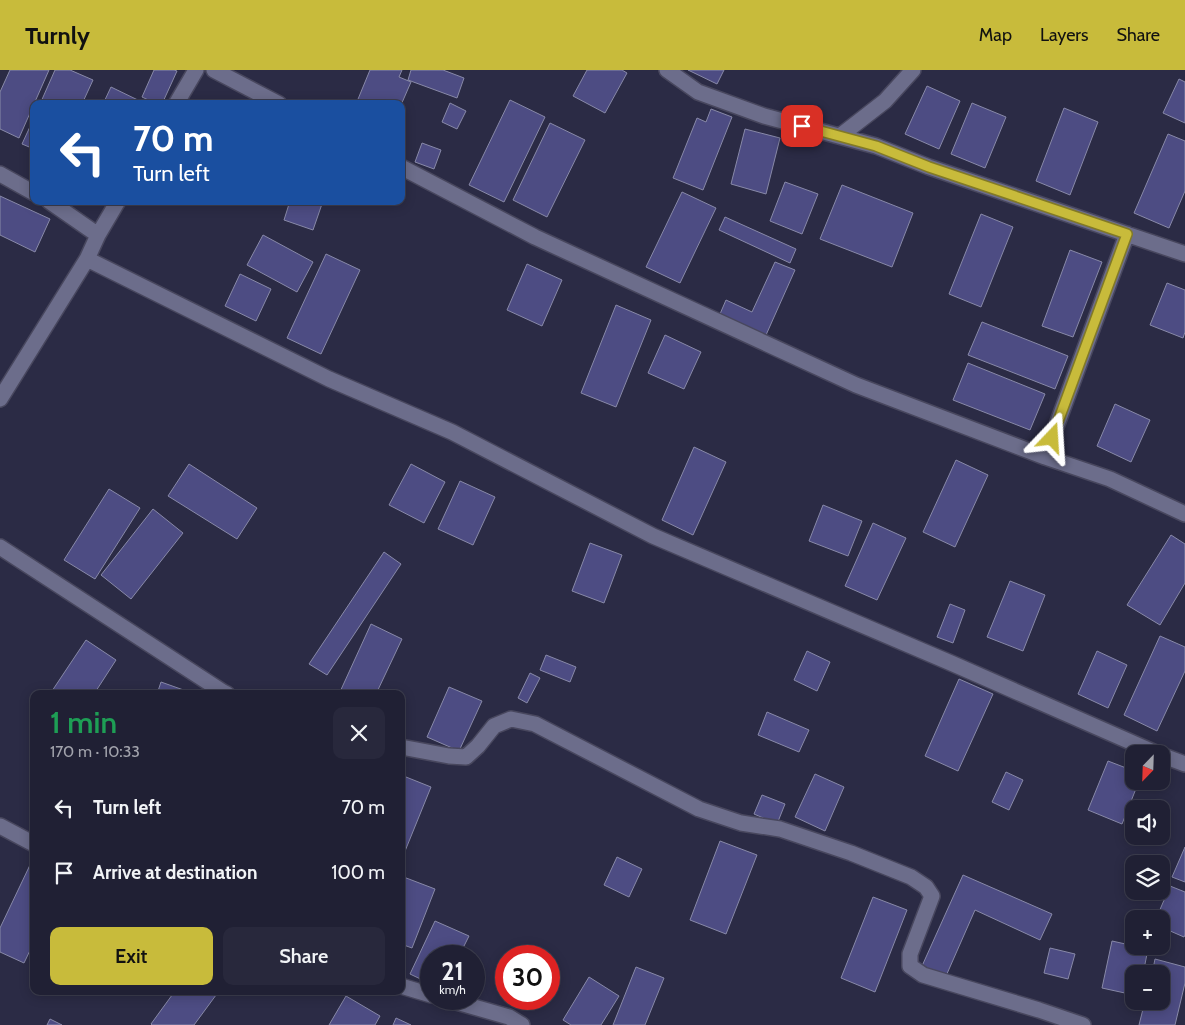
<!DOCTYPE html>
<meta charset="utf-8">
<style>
body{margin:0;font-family:Cabin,sans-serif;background:#28283c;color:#f1f3f6;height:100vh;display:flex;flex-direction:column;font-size:19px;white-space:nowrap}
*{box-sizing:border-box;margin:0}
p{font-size:16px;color:#a2a3ac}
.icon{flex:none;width:28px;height:28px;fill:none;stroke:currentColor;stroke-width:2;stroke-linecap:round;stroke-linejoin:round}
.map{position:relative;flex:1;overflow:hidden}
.drawer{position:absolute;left:30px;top:620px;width:375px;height:305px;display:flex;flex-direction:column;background:#202034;border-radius:10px;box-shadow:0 2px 12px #0003,0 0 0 1px #3d3e4f}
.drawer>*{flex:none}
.top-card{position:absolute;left:30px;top:30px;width:375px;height:105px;border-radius:10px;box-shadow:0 2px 12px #0003,0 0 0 1px #3d3e4f;background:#1a4fa0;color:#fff;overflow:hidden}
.needle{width:32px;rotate:203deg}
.fabs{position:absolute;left:1125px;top:675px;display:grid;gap:10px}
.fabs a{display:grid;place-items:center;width:45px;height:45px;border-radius:10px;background:#202034;box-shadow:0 2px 12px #0003,0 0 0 1px #3d3e4f;font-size:25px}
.speed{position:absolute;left:420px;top:875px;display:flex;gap:10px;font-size:25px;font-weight:700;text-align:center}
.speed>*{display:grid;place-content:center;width:65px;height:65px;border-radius:50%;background:#202034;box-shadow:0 2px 12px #0003,0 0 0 1px #3d3e4f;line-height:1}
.speed small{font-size:12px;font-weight:400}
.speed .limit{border:8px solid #d22;background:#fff;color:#111}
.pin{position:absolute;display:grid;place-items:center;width:42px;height:42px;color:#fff;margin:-21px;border-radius:10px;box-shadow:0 2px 8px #0006}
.me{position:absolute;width:55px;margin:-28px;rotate:20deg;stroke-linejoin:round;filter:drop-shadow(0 0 4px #0008)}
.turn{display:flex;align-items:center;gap:18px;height:105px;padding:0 20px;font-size:22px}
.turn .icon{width:65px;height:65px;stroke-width:2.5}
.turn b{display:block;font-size:35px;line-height:42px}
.round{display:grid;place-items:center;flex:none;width:52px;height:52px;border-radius:10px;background:#28283c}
.summary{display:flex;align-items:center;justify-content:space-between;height:85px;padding:0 20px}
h1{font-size:30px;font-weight:600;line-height:38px;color:#1e9e55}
.cta{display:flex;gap:10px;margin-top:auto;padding:10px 20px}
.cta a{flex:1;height:58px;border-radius:10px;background:#c8bb3b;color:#111;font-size:20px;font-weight:600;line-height:58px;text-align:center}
.cta a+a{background:#28283c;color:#f1f3f6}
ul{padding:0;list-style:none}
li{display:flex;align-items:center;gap:15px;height:65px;padding:0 20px}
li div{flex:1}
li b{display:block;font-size:19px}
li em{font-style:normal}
header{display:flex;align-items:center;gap:30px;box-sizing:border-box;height:70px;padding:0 25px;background:#c8bb3b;color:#111}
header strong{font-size:24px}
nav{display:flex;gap:28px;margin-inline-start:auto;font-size:18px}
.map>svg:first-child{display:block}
.building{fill:#4d4c83;stroke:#8889a8}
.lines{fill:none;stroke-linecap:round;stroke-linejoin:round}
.minor-casing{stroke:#48475e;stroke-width:18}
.minor{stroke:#6c6d8b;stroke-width:15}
.route-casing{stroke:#827a26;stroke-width:12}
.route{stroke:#c8bb3b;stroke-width:9}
</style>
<header>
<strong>Turnly</strong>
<nav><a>Map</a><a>Layers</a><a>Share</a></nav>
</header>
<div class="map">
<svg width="1185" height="955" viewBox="0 0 1185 955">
<rect width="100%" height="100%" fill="#2b2b45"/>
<!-- building -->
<path class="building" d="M 10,0 L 49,0 L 19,68 L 0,59 L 0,22 Z
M 55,0 L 70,0 L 93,10 L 82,34 L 40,34 Z
M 154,0 L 174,0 L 177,1 L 162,34 L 157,34 L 142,27 Z
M 370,0 L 402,0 L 399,7 L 411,12 L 401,35 L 401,34 L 356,34 Z
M 411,0 L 443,0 L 464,8 L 457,28 L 408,10 Z
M 587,0 L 622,0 L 627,3 L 605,43 L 573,26 Z
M 688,0 L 724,0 L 717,14 Z
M 1179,9 L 1185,12 L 1185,53 L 1163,43 Z
M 927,16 L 960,31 L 939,79 L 905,64 Z
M 111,17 L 142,32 L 141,34 L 103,34 Z
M 510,30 L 545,47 L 504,132 L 469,115 Z
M 450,33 L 466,41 L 457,59 L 442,52 Z
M 972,33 L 1006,47 L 985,98 L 951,84 Z
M 1064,38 L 1098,52 L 1070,125 L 1036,111 Z
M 711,39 L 732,47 L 703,120 L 673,108 L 697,48 L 706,52 Z
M 34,48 L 34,79 L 22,74 Z
M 550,53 L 585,70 L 547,147 L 513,130 Z
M 745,59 L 780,68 L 766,124 L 731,114 Z
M 1168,64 L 1185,71 L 1185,121 L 1169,158 L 1134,143 Z
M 422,73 L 441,80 L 434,99 L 415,92 Z
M 785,112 L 818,124 L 802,164 L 770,151 Z
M 842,115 L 913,143 L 892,197 L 820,169 Z
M 682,122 L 716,138 L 680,213 L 646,197 Z
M 0,126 L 50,149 L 35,182 L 0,165 Z
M 290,131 L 323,131 L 313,160 L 284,150 Z
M 981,144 L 1013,157 L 981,237 L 949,224 Z
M 725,147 L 796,179 L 790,193 L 719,160 Z
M 263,165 L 313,192 L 297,222 L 247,195 Z
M 1070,180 L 1102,192 L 1073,267 L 1042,256 Z
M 326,184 L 360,200 L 321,284 L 287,268 Z
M 775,192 L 795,200 L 766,265 L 720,244 L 726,230 L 752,242 Z
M 527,194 L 562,210 L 542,256 L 507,240 Z
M 240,204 L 271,219 L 256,251 L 225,236 Z
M 1167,213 L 1185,220 L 1185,262 L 1183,268 L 1150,255 Z
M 616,235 L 651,250 L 616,337 L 581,323 Z
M 982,252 L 1068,286 L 1055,319 L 968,285 Z
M 665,265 L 701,282 L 684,319 L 648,303 Z
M 968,293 L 1045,324 L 1030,360 L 953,330 Z
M 1115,334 L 1150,350 L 1131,392 L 1097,376 Z
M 694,377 L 726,392 L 693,465 L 662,450 Z
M 956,390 L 988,405 L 955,477 L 923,462 Z
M 189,394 L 257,438 L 237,469 L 168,426 Z
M 411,394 L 445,412 L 424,453 L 389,435 Z
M 460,411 L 495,427 L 473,475 L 438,459 Z
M 109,419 L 140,438 L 95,509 L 64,490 Z
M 823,435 L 862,451 L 848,486 L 809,471 Z
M 153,439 L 183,463 L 131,529 L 101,505 Z
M 873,453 L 906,468 L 877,530 L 845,516 Z
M 1171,465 L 1185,474 L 1185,513 L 1160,555 L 1127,535 Z
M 590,473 L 622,485 L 604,533 L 572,521 Z
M 384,482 L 401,494 L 327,605 L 309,594 Z
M 1010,511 L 1045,525 L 1023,581 L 987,567 Z
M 950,534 L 965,540 L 953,573 L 937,567 Z
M 371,554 L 402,569 L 376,624 L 339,624 Z
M 1160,566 L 1185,577 L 1185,601 L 1157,661 L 1124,645 Z
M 86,570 L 116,590 L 94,624 L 50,624 Z
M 807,581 L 830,592 L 817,621 L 794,610 Z
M 1097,581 L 1127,595 L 1108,638 L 1078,624 Z
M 546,585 L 576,597 L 570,612 L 540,600 Z
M 530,603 L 540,608 L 527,633 L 518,628 Z
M 959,609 L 993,624 L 958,701 L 925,686 Z
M 161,612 L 192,623 L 157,624 Z
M 449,617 L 482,631 L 459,681 L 427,667 Z
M 767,642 L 809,660 L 799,682 L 758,665 Z
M 1108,691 L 1134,701 L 1134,711 L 1139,711 L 1122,754 L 1088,740 Z
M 1006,702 L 1023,710 L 1009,740 L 992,732 Z
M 815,704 L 844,717 L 825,761 L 795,747 Z
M 401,705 L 431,717 L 401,791 Z
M 762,725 L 785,734 L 777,754 L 754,744 Z
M 720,771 L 757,785 L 726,864 L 690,850 Z
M 1185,777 L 1185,812 L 1172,807 Z
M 617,787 L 642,799 L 629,827 L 604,815 Z
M 30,795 L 34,797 L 34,872 L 24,893 L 0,882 L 0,858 Z
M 963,805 L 1052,844 L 1040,870 L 975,840 L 946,906 L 922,896 Z
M 401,806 L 435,819 L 412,878 L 401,874 Z
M 1170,816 L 1185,822 L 1185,865 L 1184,867 L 1161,857 L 1161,849 L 1156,849 Z
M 873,827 L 907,840 L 875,922 L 841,908 Z
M 435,851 L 469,866 L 459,886 L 431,886 L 431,914 L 410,904 Z
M 1112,871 L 1148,879 L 1143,904 L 1134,904 L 1134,925 L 1102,918 Z
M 1050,878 L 1075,884 L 1068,909 L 1044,903 Z
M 1155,889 L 1185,897 L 1185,913 L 1175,955 L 1139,955 L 1145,931 L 1161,931 L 1161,904 L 1152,904 Z
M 636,897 L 664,908 L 645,955 L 613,955 Z
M 589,907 L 619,926 L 601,955 L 571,955 L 563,950 Z
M 175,921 L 219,921 L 194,955 L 152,955 L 151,954 Z
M 346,926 L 380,946 L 375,955 L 329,955 Z
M 396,948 L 411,955 L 393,955 Z
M 50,949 L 62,955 L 47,955 Z"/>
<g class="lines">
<!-- minor casing -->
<g class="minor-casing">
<path id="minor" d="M 214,0 L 279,34
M 667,0 L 698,22 L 764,46 L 876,76 L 929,97 L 1185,184
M 176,34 L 196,0
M 840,66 L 885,31 L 913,0
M 401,97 L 535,167 L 856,315 L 1045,387 L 1110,409 L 1185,444
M 0,104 L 34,123
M 49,131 L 98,165
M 87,189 L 329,309 L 452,362 L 653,466 L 951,593 L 1158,684
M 0,329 L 87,189 L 98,165 L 118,131
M 1045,387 L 1127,164
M 0,477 L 223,622 L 227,624
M 401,677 L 449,686 L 466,687 L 478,676 L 494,656 L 511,649 L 535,654 L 699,739 L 741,753 L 780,759 L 851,783 L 911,807 L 926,817 L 932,826 L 910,884 L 910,896 L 923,905 L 1039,940 L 1083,955
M 1161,685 L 1185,694
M 0,756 L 34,774
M 401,916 L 431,925
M 446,929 L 509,947 L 522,955"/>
</g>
<!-- minor -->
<use href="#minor" class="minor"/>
</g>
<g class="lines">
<!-- route casing -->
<g class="route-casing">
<path id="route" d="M 802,56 L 876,76 L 929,97 L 1127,164 L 1052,368"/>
</g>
<!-- route -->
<use href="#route" class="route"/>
</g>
</svg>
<div class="fabs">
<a><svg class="needle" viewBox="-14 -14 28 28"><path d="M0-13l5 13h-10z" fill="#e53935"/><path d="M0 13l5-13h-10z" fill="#a2a3ac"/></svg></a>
<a><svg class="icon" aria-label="sound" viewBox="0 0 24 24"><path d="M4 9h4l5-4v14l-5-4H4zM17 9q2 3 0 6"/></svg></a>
<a><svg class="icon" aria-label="layers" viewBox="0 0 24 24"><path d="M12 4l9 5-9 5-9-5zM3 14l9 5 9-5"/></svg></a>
<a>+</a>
<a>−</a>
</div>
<div class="speed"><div>21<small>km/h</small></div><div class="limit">30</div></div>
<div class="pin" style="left:802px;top:56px;background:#d93025"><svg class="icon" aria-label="arrive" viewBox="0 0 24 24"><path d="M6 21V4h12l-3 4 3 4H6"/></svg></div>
<svg class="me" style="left:1052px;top:368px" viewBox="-20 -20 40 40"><path d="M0-17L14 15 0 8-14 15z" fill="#c8bb3b" stroke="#fff" stroke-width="4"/></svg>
<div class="top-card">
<div class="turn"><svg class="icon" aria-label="left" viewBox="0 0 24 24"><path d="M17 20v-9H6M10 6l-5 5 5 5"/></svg><div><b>70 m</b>Turn left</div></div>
</div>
<section class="drawer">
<div class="summary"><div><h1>1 min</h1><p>170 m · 10:33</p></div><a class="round"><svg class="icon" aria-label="close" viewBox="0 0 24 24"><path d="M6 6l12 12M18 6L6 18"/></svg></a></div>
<ul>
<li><svg class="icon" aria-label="left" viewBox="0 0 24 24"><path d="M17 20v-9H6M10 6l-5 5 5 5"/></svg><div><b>Turn left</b></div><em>70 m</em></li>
<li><svg class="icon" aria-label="arrive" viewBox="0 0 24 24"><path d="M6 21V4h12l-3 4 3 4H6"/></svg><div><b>Arrive at destination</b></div><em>100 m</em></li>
</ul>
<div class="cta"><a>Exit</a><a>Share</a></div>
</section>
</div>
